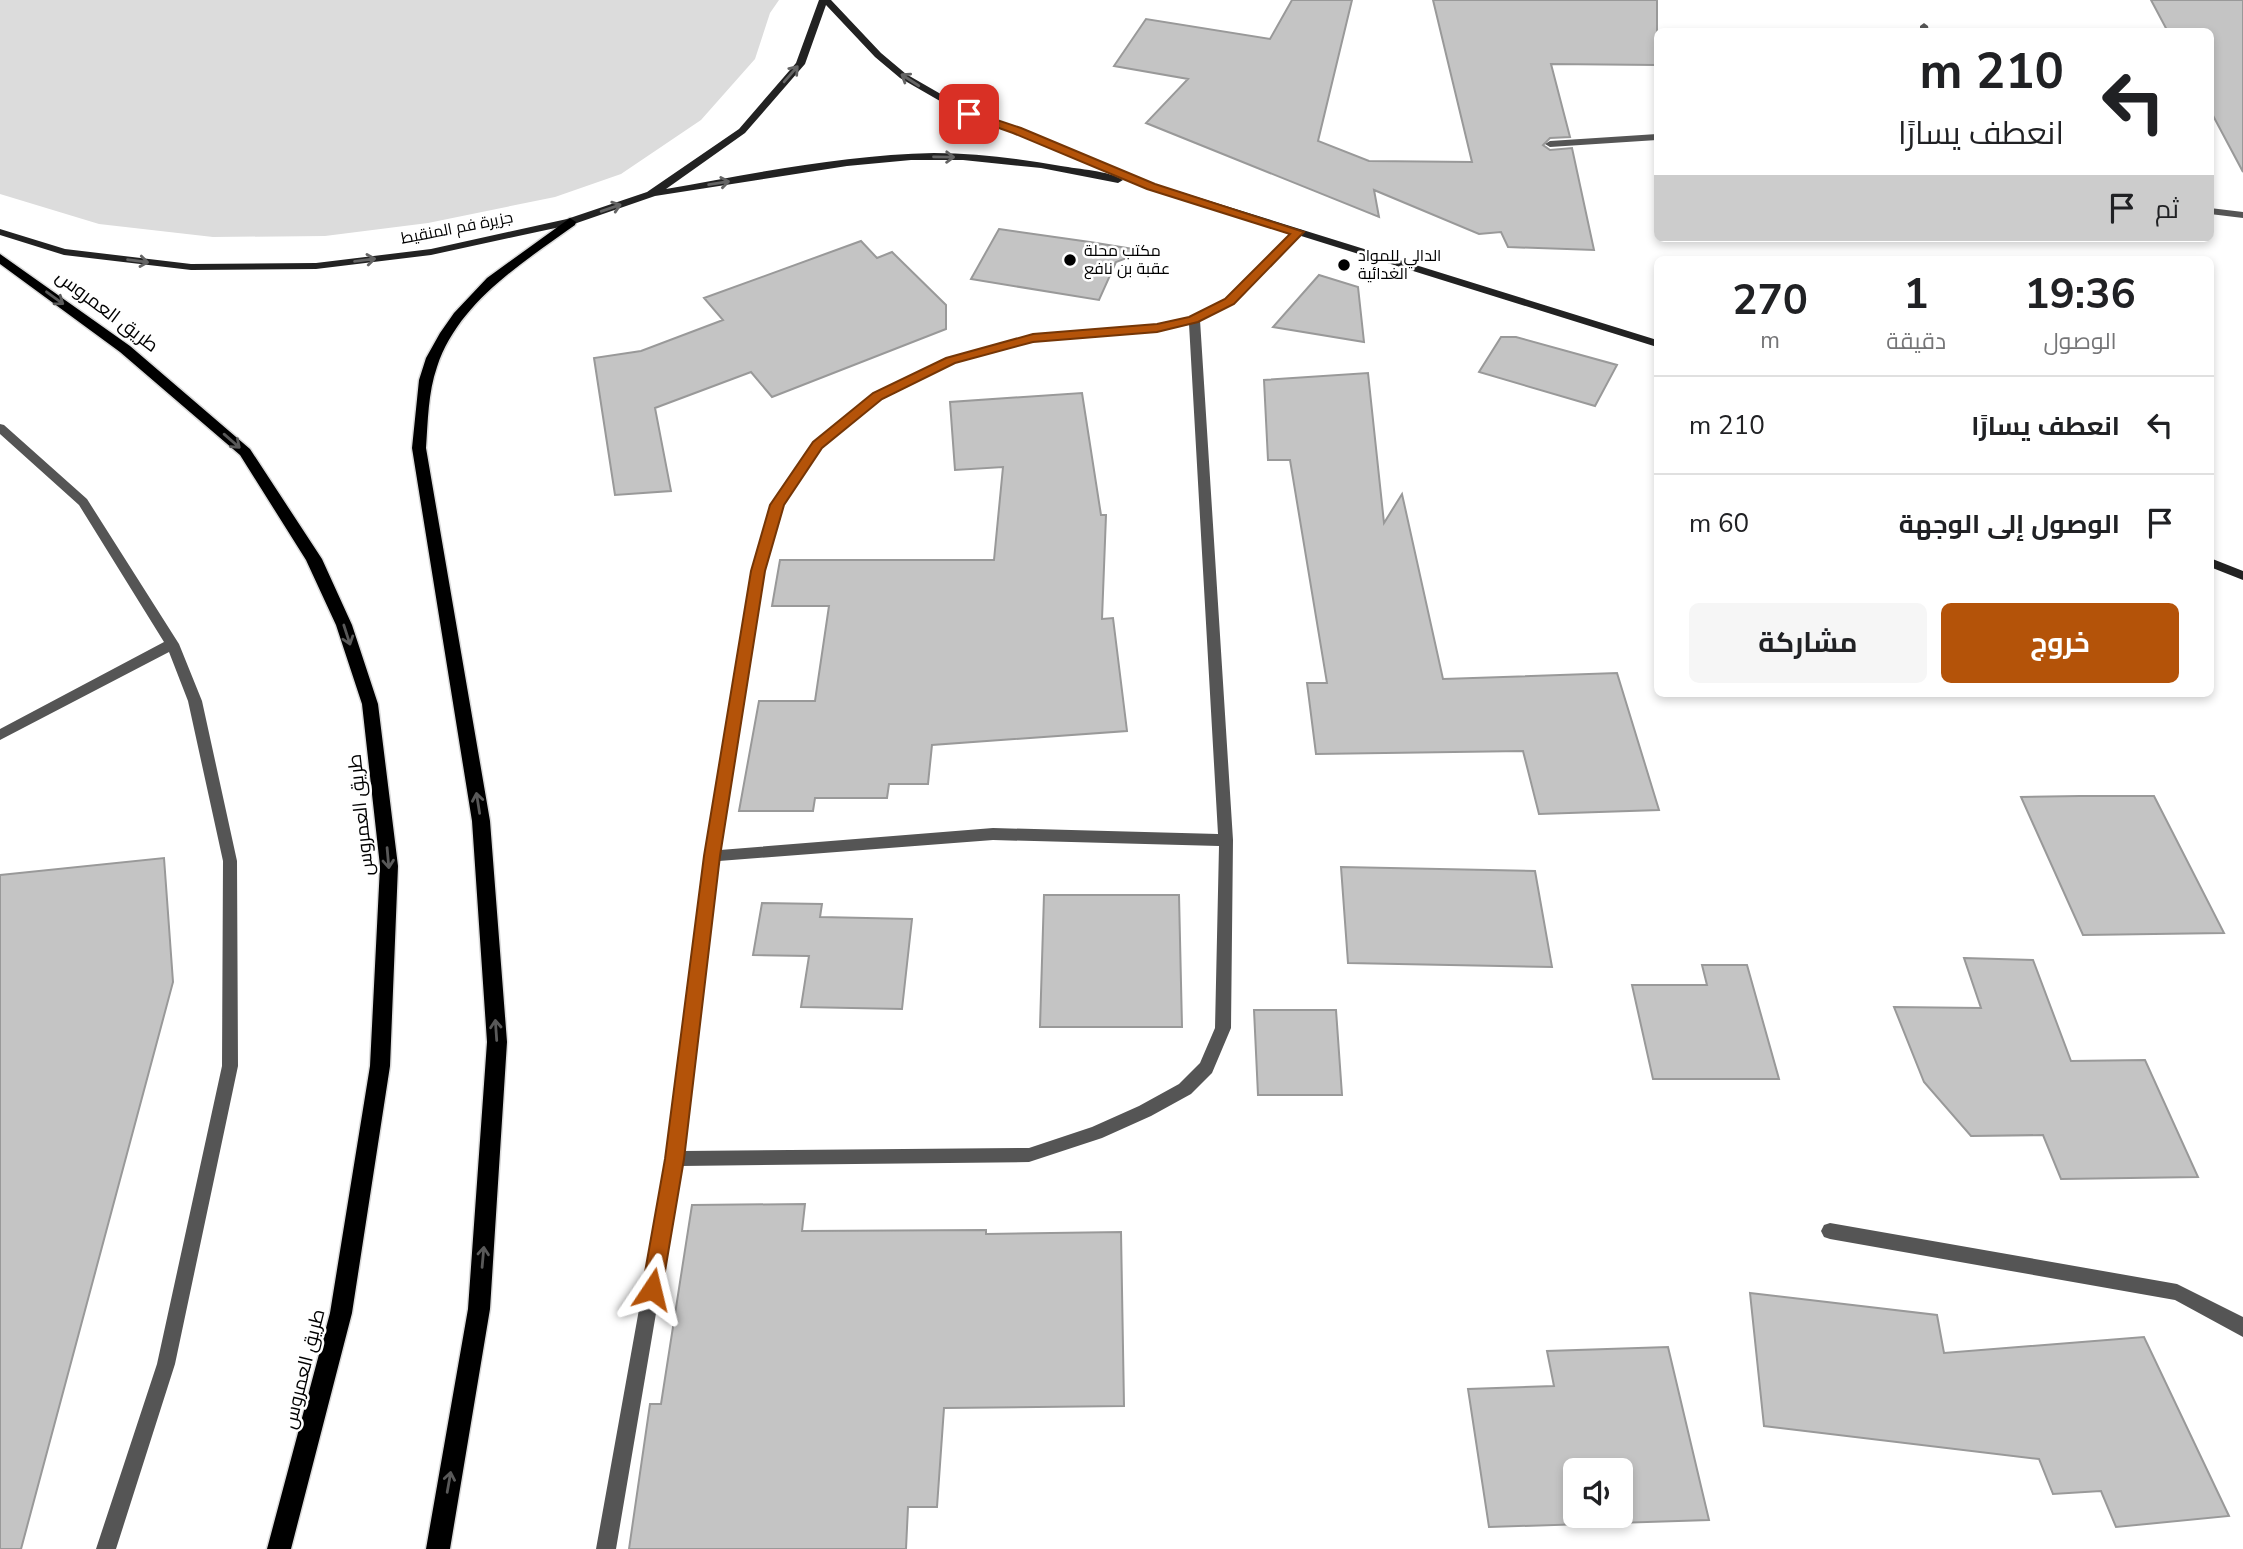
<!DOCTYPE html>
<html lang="ar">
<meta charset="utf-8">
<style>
body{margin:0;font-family:"Nunito Sans",Cairo,sans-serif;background:#f6f6f6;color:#202124;direction:rtl;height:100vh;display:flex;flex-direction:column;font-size:26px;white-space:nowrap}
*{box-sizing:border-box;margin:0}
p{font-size:23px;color:#757577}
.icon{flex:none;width:38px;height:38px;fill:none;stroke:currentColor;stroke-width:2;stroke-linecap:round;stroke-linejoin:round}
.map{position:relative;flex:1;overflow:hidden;direction:ltr}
.sheet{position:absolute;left:1654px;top:256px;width:560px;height:441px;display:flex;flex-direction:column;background:#fff;border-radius:10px;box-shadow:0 4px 10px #0003;direction:rtl}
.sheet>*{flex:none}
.guide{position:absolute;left:1654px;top:28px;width:560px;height:214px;border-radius:10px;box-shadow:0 4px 10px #0003;direction:rtl;background:#fff;color:#202124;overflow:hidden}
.controls{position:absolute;left:1563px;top:1458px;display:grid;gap:14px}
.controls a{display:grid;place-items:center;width:70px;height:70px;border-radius:10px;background:#fff;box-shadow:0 4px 10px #0003;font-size:35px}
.pin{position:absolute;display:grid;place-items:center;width:60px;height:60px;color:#fff;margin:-30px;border-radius:14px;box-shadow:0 4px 10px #0006}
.me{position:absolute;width:77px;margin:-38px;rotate:10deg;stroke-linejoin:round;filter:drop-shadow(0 0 5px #0008)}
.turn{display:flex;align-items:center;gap:24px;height:147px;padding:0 35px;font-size:32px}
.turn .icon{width:91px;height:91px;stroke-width:2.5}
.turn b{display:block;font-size:49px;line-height:60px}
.then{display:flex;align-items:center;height:66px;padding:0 35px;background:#0003;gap:14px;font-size:26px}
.eta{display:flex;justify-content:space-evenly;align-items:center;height:119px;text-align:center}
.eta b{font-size:42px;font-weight:700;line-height:49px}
.cta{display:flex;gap:14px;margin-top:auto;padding:14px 35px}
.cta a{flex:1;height:80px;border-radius:10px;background:#b45309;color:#fff;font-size:28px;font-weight:700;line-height:80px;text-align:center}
.cta a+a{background:#f6f6f6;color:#202124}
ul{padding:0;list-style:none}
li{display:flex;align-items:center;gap:21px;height:98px;padding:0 35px;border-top:2px solid #e0e0e0}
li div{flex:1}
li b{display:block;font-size:26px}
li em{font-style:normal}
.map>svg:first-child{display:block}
.green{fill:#dcdcdc}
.building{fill:#c4c4c4;stroke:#999;stroke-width:2;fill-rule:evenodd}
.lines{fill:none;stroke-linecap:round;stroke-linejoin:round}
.primary-casing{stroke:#dbdbdb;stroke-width:3}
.street{fill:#555;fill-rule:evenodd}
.secondary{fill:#222;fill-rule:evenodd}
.primary{fill:#000;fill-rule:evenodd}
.oneway{stroke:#646464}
.oneway2{stroke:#595959}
.route{fill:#b45309;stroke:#753606;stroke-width:2}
.poi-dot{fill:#000;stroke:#fff;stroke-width:2.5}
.labels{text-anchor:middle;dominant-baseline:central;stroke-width:5;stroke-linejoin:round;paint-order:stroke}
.far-street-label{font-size:16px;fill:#000;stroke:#fff}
.far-poi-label{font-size:16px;fill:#000;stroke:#fff;text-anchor:start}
.street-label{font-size:19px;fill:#000;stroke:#fff}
</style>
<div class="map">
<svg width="2243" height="1549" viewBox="0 0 2243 1549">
<rect width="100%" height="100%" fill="#fff"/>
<!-- green -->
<path class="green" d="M 0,0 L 779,0 L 770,13 L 755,59 L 701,120 L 621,174 L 555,197 L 428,223 L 325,236 L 213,237 L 99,224 L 0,194 Z"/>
<!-- building -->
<path class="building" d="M 1292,0 L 1352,0 L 1318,141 L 1369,161 L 1472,162 L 1433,0 L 1657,0 L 1657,65 L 1551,64 L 1570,137 L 1550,138 L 1543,145 L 1550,150 L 1572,148 L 1594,250 L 1508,247 L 1501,232 L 1479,234 L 1374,190 L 1379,217 L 1146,123 L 1188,79 L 1114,66 L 1146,19 L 1270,39 Z
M 2151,0 L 2243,0 L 2243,172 L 2210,110 L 2210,32 L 2168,32 Z
M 999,229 L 1090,242 L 1145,251 L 1116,262 L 1099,300 L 971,279 Z
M 861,241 L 877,258 L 892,252 L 946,305 L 946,329 L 772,397 L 751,372 L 655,408 L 671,491 L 615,495 L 594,358 L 641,351 L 723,320 L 704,298 Z
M 1319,275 L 1358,287 L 1364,342 L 1273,327 Z
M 1501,337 L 1516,337 L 1617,365 L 1595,406 L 1479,372 Z
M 1368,373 L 1384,523 L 1402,494 L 1443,679 L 1617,673 L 1659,810 L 1539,814 L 1523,751 L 1316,754 L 1307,683 L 1327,683 L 1290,460 L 1268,460 L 1264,380 Z
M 1082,393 L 1101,515 L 1106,515 L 1102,619 L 1113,618 L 1127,731 L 932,745 L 928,784 L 889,784 L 887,798 L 815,798 L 813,811 L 739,811 L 759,701 L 815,701 L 829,606 L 772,606 L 780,560 L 994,560 L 1003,467 L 955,470 L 950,402 Z
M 2080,796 L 2154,796 L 2224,933 L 2083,935 L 2021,797 Z
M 164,858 L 173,982 L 21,1549 L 0,1549 L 0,875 Z
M 1341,867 L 1535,871 L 1552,967 L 1348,963 Z
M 1044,895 L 1179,895 L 1182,1027 L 1040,1027 Z
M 762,903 L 822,904 L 820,917 L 912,919 L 902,1009 L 801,1007 L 809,956 L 753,955 Z
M 1964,958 L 2033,960 L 2071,1061 L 2145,1060 L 2198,1177 L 2061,1179 L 2043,1135 L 1971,1136 L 1924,1082 L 1894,1007 L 1981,1008 Z
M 1702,965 L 1747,965 L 1779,1079 L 1653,1079 L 1632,985 L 1707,985 Z
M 1254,1010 L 1336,1010 L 1342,1095 L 1258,1095 Z
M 805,1204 L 802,1231 L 986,1230 L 986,1234 L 1121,1232 L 1124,1406 L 944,1408 L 937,1507 L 908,1507 L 906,1549 L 629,1549 L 650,1404 L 661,1404 L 692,1205 Z
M 1750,1293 L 1937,1315 L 1944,1353 L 2144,1337 L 2229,1516 L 2116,1527 L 2101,1491 L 2053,1494 L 2039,1459 L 1764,1426 Z
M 1668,1347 L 1709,1520 L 1489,1527 L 1468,1389 L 1554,1386 L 1547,1351 ZM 1575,1470 L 1620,1470 L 1620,1516 L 1575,1516 Z"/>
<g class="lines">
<!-- primary casing -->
<g class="primary-casing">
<path id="primary" d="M 570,218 L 576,222 L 575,225 C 522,263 458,303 437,367 C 428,393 428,421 426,448 L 490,821 L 507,1042 L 490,1309 L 450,1549 L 426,1549 L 468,1309 L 487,1042 L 472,821 L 412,448 L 419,380 L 426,358 L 440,333 L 454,313 L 487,278 Z
M 0,254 L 130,346 L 250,449 L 322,559 L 352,625 L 378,704 L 398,866 L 390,1066 L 352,1313 L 291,1549 L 267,1549 L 330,1313 L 370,1066 L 380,866 L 362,704 L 336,625 L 306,560 L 240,455 L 120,352 L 0,264 Z"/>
</g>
<!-- street -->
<path class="street" d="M 1924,23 L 1928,26 L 1929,32 L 1920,32 L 1920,26 Z
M 1657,134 L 1657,140 L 1550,147 L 1545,144 L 1550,141 Z
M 2210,208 L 2243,212 L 2243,218 L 2210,214 Z
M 1298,229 L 1302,230 L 1302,234 L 1234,303 L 1200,320 L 1233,840 L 1231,1028 L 1212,1073 L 1191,1094 L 1151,1116 L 1102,1138 L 1029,1162 L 681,1166 L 616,1549 L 596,1549 L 666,1159 L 705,856 L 752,571 L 771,504 L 814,442 L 874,393 L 947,358 L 1033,335 L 1157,325 L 1190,317 L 1226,299 L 1294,230 ZM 1189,324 L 1218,834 L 993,828 L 720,850 L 764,571 L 783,504 L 822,448 L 882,399 L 955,362 L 1033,341 L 1157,331 ZM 993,840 L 1219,846 L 1215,1028 L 1200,1063 L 1179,1084 L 1139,1106 L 1092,1127 L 1029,1148 L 683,1151 L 719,861 Z
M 0,424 L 4,425 L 87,499 L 179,644 L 202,701 L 237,861 L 238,1066 L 175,1364 L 116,1549 L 96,1549 L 157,1364 L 222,1066 L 223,861 L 188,701 L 169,652 L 0,740 L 0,729 L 164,642 L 79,505 L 0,434 Z
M 1830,1223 L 2177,1284 L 2243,1317 L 2243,1337 L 2175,1300 L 1830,1239 L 1824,1237 L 1821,1231 L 1824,1225 Z"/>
<!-- secondary -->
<path class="secondary" d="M 819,0 L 831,0 L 881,53 L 906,74 L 972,112 L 1020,129 L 1155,184 L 1657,340 L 1657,347 L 1147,188 L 1014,133 L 966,116 L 900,78 L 875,57 L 826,5 L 805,64 L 745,133 L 666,189 C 754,173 844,155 934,153 C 977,153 1020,159 1061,166 C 1078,169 1110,171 1123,180 L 1118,183 L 1041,168 L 963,160 L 911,160 L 847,166 L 655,196 L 574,224 L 431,255 L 316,269 L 191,270 L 64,255 L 0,235 L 0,229 L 65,249 L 191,264 L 316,263 L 431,249 L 567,219 L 647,192 L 739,129 L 796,63 Z
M 2210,558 L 2243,571 L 2243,580 L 2210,567 Z"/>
<!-- primary -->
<use href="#primary" class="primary"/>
</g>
<!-- one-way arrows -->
<defs><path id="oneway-shaft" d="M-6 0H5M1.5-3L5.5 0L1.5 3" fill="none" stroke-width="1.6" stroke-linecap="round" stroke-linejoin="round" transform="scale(1.75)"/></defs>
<g class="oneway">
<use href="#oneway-shaft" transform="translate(791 74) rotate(-49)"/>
<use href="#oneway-shaft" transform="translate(910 80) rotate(-147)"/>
<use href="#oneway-shaft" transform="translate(944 157) rotate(1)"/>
<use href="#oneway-shaft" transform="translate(719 183) rotate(-9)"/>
<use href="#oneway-shaft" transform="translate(611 208) rotate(-19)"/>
<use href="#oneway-shaft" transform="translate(365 260) rotate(-7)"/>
<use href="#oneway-shaft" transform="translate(138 261) rotate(7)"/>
</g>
<g class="oneway2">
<use href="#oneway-shaft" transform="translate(55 298) rotate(36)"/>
<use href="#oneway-shaft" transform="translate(232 441) rotate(41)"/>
<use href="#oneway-shaft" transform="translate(347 635) rotate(72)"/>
<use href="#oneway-shaft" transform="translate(478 803) rotate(-99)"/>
<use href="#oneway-shaft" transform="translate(388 858) rotate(85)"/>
<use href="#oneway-shaft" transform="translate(496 1030) rotate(-94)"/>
<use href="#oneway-shaft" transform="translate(483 1257) rotate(-85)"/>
<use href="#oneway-shaft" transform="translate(449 1482) rotate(-80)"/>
</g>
<!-- route -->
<path class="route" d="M 965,112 L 973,112 L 1021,128 L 1155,184 L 1304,232 L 1234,304 L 1198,322 L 1157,332 L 1033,342 L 955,363 L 882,399 L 822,448 L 784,505 L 765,571 L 720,856 L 684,1159 L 662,1289 L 659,1296 L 652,1299 L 645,1296 L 642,1289 L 665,1159 L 704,856 L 751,571 L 770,505 L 813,442 L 873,393 L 946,358 L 1033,334 L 1157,324 L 1189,317 L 1225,299 L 1290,234 L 1147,189 L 1013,133 L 965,116 Z"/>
<!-- markers -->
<g class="poi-dot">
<circle cx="1070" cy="260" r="7"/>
<circle cx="1344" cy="265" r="7"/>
</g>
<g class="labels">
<!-- far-street labels -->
<g class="far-street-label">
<text transform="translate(457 228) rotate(-11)">جزيرة فم المنقيط</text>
</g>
<!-- far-poi labels -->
<g class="far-poi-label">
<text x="1084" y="251">مكتب محلة<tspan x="1084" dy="18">عقبة بن نافع</tspan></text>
<text x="1358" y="256">الدالي للمواد<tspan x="1358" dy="18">الغدائية</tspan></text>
</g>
<!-- street labels -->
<g class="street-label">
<text transform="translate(107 311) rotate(37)">طريق العمروس</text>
<text transform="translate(361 815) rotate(-96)">طريق العمروس</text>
<text transform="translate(304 1369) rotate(-76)">طريق العمروس</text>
</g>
</g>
</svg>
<div class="controls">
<a><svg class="icon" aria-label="sound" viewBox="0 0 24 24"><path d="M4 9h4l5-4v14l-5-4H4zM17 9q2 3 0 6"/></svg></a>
</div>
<div class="pin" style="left:969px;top:114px;background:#d93025"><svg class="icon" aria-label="arrive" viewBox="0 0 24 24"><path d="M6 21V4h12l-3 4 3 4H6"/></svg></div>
<svg class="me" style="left:652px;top:1289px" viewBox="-20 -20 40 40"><path d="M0-17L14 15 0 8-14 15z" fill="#b45309" stroke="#fff" stroke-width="4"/></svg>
<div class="guide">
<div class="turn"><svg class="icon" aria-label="left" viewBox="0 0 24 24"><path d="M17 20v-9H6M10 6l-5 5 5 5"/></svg><div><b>210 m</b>انعطف يسارًا</div></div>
<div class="then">ثم<svg class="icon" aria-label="arrive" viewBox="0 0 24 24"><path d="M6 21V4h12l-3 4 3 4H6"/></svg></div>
</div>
<section class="sheet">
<div class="eta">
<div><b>19:36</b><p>الوصول</p></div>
<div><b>1</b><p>دقيقة</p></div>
<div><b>270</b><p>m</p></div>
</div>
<ul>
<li><svg class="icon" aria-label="left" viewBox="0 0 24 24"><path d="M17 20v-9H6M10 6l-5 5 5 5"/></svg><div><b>انعطف يسارًا</b></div><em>210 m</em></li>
<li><svg class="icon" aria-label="arrive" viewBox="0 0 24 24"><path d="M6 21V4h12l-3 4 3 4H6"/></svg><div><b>الوصول إلى الوجهة</b></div><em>60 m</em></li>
</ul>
<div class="cta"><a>خروج</a><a>مشاركة</a></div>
</section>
</div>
